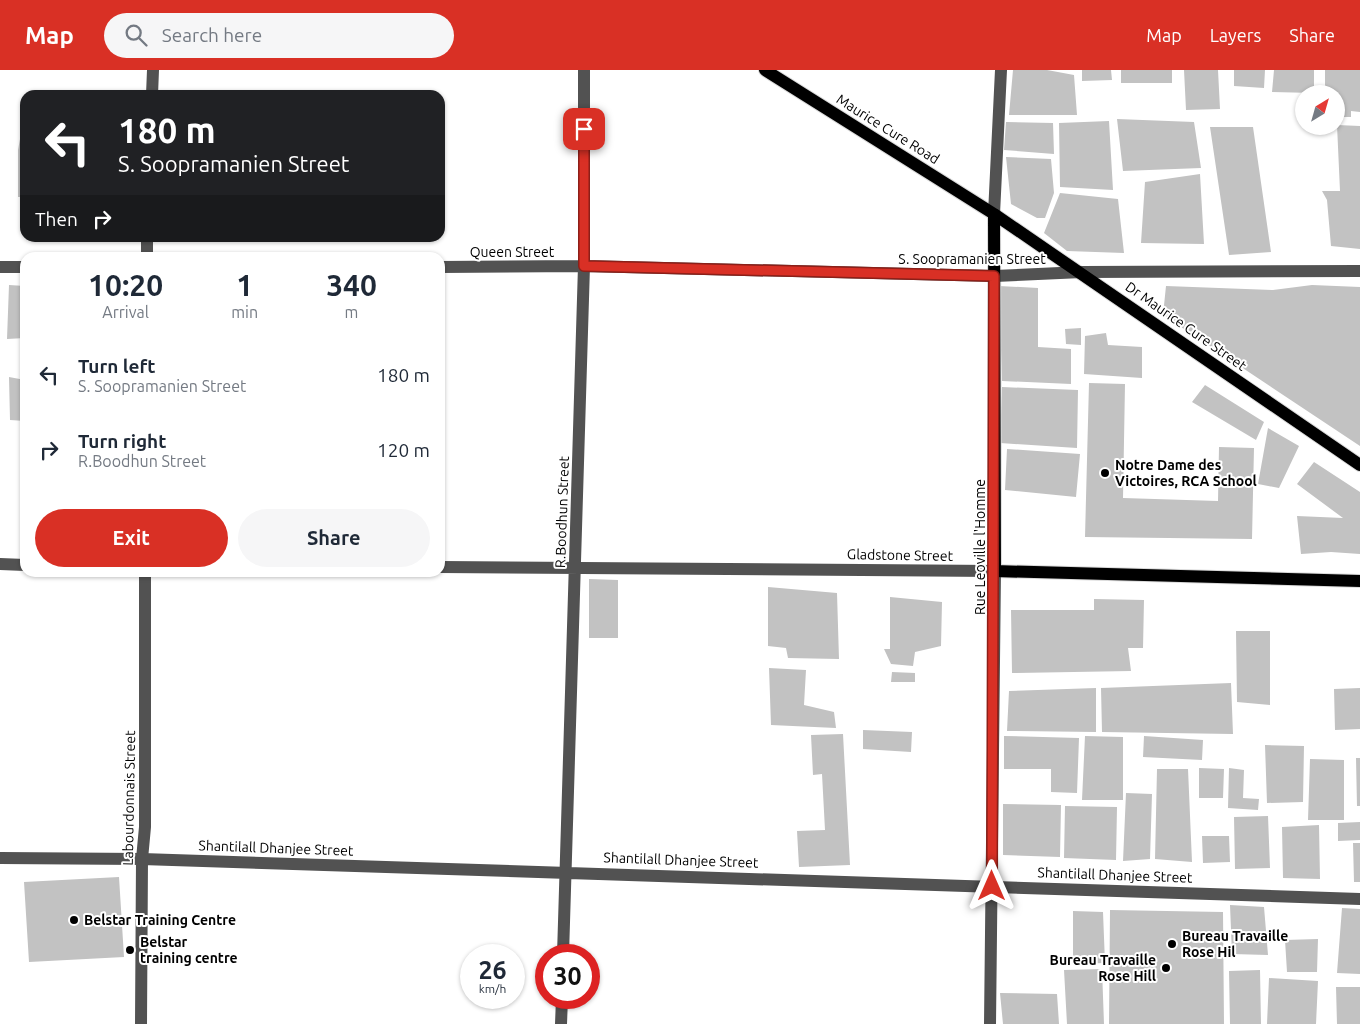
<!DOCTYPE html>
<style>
body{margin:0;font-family:Ubuntu,sans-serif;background:#f6f6f7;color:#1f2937;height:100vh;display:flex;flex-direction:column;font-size:19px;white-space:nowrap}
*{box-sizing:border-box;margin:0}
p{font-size:16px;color:#747a83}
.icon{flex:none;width:28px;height:28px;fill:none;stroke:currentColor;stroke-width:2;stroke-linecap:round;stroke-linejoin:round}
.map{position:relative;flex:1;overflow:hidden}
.details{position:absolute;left:20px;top:182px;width:425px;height:325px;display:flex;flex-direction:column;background:#fff;border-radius:15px;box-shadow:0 1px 4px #0004}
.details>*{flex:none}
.guide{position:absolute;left:20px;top:20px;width:425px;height:152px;border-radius:15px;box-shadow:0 1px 4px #0004;background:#202124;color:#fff;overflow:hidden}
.needle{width:32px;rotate:37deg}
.fabs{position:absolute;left:1295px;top:15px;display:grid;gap:10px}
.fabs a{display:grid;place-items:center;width:50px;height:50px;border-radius:50%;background:#fff;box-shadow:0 1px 4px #0004;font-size:25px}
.speed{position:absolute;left:460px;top:874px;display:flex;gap:10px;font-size:25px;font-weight:700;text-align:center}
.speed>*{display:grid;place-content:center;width:65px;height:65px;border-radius:50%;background:#fff;box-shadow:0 1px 4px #0004;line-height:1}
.speed small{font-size:12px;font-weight:400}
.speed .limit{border:8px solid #d22;background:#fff;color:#111}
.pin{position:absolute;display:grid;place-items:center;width:42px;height:42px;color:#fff;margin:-21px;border-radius:10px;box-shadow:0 2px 8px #0006}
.me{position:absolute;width:55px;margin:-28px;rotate:0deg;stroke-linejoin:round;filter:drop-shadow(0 0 4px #0008)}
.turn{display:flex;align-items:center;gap:18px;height:105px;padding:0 15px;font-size:22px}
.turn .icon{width:65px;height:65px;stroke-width:2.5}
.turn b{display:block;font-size:35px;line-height:42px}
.then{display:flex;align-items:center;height:48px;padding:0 15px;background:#0003;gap:10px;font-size:19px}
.eta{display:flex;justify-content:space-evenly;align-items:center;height:85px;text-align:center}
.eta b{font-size:30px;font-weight:700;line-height:35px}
.cta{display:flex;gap:10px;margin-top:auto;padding:10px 15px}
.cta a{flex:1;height:58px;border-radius:30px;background:#d93025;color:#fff;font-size:20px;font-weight:700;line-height:58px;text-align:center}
.cta a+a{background:#f6f6f7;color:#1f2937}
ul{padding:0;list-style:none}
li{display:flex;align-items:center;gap:15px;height:75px;padding:0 15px}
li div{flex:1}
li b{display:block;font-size:19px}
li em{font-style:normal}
header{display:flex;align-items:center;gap:30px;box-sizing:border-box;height:70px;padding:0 25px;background:#d93025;color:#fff}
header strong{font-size:24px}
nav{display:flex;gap:28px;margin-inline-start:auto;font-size:18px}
.search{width:350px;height:45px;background:#f6f6f7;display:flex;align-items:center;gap:12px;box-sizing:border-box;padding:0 18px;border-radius:28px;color:#747a83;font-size:19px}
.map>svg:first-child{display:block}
.building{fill:#c2c2c2}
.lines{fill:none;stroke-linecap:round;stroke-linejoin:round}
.major-casing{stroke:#dbdbdb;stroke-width:14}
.minor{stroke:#525252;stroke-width:12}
.major{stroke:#000;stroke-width:12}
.route-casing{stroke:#8d1f18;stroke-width:12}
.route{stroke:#d93025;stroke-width:9}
.poi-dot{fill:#000;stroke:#fff;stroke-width:2}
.labels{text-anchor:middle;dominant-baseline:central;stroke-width:4;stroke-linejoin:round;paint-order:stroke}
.street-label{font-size:14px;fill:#000;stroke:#fff}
.poi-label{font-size:14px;font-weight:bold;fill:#000;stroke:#fff;text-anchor:start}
</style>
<header>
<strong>Map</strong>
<div class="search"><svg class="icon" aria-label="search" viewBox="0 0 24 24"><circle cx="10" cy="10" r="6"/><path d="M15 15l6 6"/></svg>Search here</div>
<nav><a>Map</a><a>Layers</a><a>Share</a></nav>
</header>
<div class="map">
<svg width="1360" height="954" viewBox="0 0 1360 954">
<rect width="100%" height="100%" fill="#fff"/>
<!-- building -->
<path class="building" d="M 1013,0 L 1047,0 L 1074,5 L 1077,45 L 1009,45 Z
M 1082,0 L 1111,0 L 1112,10 L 1082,11 Z
M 1121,0 L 1172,0 L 1172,13 L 1121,13 Z
M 1184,0 L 1218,0 L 1220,39 L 1186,40 Z
M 1234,0 L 1265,0 L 1264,18 L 1234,16 Z
M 1274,0 L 1314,0 L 1314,23 L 1272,22 Z
M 1325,0 L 1360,0 L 1360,42 L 1351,41 L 1351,47 L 1336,47 L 1336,24 L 1325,24 Z
M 1117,49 L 1194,52 L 1201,98 L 1123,101 Z
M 1109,51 L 1113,120 L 1060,117 L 1059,53 Z
M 1006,52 L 1053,53 L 1054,84 L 1004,80 Z
M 1337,55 L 1360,56 L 1360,179 L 1331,176 L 1327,130 L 1322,121 L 1340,121 Z
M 1210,57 L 1253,57 L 1271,182 L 1229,185 Z
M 22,58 L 25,58 L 25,127 L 18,127 L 18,80 Z
M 1006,87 L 1051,89 L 1054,123 L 1045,148 L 1037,148 L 1011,134 Z
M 1200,104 L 1204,174 L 1141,173 L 1145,112 Z
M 1060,123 L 1118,129 L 1124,183 L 1067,181 L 1044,163 Z
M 9,215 L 25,216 L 25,268 L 7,269 Z
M 1312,215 L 1360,217 L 1360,376 L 1163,245 L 1166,216 L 1273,220 Z
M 999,216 L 1038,218 L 1038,277 L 1071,279 L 1071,314 L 1002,311 Z
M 1081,258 L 1081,275 L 1066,274 L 1065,259 Z
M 1106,263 L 1108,275 L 1142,277 L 1142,308 L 1084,304 L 1085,266 Z
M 9,307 L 25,310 L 25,351 L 10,350 Z
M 1089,313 L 1125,314 L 1123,428 L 1218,431 L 1219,377 L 1254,378 L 1252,469 L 1085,467 Z
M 1205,315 L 1264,352 L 1256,370 L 1192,332 Z
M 1002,317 L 1078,320 L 1077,378 L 1000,373 Z
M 1268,358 L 1299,376 L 1279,418 L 1258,414 Z
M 1007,379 L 1080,384 L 1076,427 L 1005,420 Z
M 1314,392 L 1360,422 L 1360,484 L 1331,482 L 1301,484 L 1297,446 L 1343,448 L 1297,414 Z
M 589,509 L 618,510 L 618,568 L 589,568 Z
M 768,517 L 837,523 L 839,589 L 788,588 L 786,578 L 768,576 Z
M 890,527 L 942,532 L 941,576 L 915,582 L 913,596 L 891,594 L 884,579 L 890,579 Z
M 1094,529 L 1144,530 L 1143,578 L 1128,578 L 1131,601 L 1012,603 L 1011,540 L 1094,540 Z
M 1236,561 L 1270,561 L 1270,635 L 1237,632 Z
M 769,598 L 806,600 L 804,635 L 834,642 L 836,658 L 771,655 Z
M 892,602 L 915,603 L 915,612 L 891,612 Z
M 1231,613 L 1233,664 L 1102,662 L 1101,618 Z
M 1096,618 L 1096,662 L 1007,661 L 1009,621 Z
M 1360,618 L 1360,659 L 1335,660 L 1334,619 Z
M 863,660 L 912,662 L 911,682 L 863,679 Z
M 843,664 L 850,795 L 799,797 L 797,761 L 825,760 L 822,704 L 813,705 L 811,665 Z
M 1004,666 L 1079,668 L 1077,723 L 1051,722 L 1051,699 L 1004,699 Z
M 1085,666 L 1123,667 L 1123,730 L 1082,730 Z
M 1144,666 L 1203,670 L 1202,690 L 1143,687 Z
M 1265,675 L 1304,676 L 1303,732 L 1267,733 Z
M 1356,688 L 1360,688 L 1360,736 L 1357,736 Z
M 1310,689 L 1344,690 L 1344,750 L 1308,750 Z
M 1199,698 L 1224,699 L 1223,728 L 1199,728 Z
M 1229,698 L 1244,700 L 1243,728 L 1259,729 L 1258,740 L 1228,738 Z
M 1157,699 L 1188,699 L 1192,792 L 1155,789 Z
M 1126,723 L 1152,724 L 1150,789 L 1123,791 Z
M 1003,734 L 1061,735 L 1060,787 L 1003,785 Z
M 1065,736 L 1117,737 L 1116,790 L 1064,788 Z
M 1268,746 L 1270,798 L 1235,799 L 1234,747 Z
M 1360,752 L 1360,770 L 1338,771 L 1338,753 Z
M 1319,755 L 1320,809 L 1283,808 L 1282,757 Z
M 1202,766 L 1229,766 L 1230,792 L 1203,793 Z
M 1353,773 L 1360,773 L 1360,812 L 1354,812 Z
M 119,807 L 124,887 L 29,892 L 24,812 Z
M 1230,835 L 1264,837 L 1268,885 L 1232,884 Z
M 1342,838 L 1360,839 L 1360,904 L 1337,903 Z
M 1110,840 L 1223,842 L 1224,954 L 1109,954 Z
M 1073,841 L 1103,842 L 1105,893 L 1073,894 Z
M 1318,869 L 1317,902 L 1287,902 L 1285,870 Z
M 1102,899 L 1104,954 L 1067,954 L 1064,900 Z
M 1260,900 L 1261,954 L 1230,954 L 1229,901 Z
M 1269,908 L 1318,911 L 1316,954 L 1267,954 Z
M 1336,917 L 1360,917 L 1360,954 L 1337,954 Z
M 1000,923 L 1057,924 L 1059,954 L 1003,954 Z"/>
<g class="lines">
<!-- major casing -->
<g class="major-casing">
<path id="major" d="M 765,0 L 994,144 L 1360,395
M 994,144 L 995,501 L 1360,511"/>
</g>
<!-- minor -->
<path class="minor" d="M 152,25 L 153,0
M 994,144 L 1001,0
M 147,188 L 147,168
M 0,197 L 25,197
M 440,197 L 584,196 L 995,206 L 1082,202 L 1360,201
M 0,494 L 25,495
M 440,497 L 995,501 L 990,954
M 0,788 L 142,789 L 1360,829
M 563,885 L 584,196 L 584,0
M 141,954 L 142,789 L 145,757 L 145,502
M 561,954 L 562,928"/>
<!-- major -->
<use href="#major" class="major"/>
</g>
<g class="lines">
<!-- route casing -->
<g class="route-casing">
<path id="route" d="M 584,59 L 584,196 L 994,206 L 992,816"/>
</g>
<!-- route -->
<use href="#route" class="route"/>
</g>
<!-- markers -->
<g class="poi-dot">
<circle cx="1105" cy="403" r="5"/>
<circle cx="74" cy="850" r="5"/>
<circle cx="1172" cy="874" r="5"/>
<circle cx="130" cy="880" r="5"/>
<circle cx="1166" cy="898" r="5"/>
</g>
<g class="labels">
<!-- street labels -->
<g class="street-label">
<text transform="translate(888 59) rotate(32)">Maurice Cure Road</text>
<text x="512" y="182">Queen Street</text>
<text x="972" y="189">S. Soopramanien Street</text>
<text transform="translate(1186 256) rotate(35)">Dr Maurice Cure Street</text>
<text transform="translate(562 442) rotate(-88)">R.Boodhun Street</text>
<text transform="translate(980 477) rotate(-90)">Rue Leoville l'Homme</text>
<text transform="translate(900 485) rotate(1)">Gladstone Street</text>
<text transform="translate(129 728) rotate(-89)">Labourdonnais Street</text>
<text transform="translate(276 778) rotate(2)">Shantilall Dhanjee Street</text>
<text transform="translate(681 790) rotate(2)">Shantilall Dhanjee Street</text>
<text transform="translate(1115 805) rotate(2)">Shantilall Dhanjee Street</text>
</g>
<!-- poi labels -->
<g class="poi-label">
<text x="1115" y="395">Notre Dame des<tspan x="1115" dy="16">Victoires, RCA School</tspan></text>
<text x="84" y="850">Belstar Training Centre</text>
<text x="1182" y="866">Bureau Travaille<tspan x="1182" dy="16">Rose Hil</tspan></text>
<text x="140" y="872">Belstar<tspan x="140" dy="16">training centre</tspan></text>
<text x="1156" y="890" text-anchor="end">Bureau Travaille<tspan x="1156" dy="16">Rose Hill</tspan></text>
</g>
</g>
</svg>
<div class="fabs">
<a><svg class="needle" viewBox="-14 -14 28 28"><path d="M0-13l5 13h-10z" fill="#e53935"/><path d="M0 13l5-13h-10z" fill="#747a83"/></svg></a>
</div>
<div class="speed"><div>26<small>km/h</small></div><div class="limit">30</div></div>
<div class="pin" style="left:584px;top:59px;background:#d93025"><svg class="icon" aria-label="arrive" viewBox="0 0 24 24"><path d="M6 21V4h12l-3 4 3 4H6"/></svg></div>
<svg class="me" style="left:992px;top:816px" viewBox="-20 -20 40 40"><path d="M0-17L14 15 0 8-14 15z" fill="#d93025" stroke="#fff" stroke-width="4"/></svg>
<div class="guide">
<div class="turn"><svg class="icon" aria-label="left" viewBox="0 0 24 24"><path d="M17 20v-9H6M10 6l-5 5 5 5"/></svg><div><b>180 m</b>S. Soopramanien Street</div></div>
<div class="then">Then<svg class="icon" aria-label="right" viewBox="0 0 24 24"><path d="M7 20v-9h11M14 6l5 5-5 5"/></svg></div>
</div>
<section class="details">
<div class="eta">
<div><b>10:20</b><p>Arrival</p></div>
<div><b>1</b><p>min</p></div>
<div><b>340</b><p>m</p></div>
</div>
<ul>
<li><svg class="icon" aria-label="left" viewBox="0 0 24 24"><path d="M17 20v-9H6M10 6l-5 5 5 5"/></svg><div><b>Turn left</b><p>S. Soopramanien Street</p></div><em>180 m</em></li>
<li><svg class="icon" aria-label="right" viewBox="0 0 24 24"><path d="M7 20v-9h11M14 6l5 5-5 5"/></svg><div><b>Turn right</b><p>R.Boodhun Street</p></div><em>120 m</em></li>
</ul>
<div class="cta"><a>Exit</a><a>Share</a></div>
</section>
</div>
